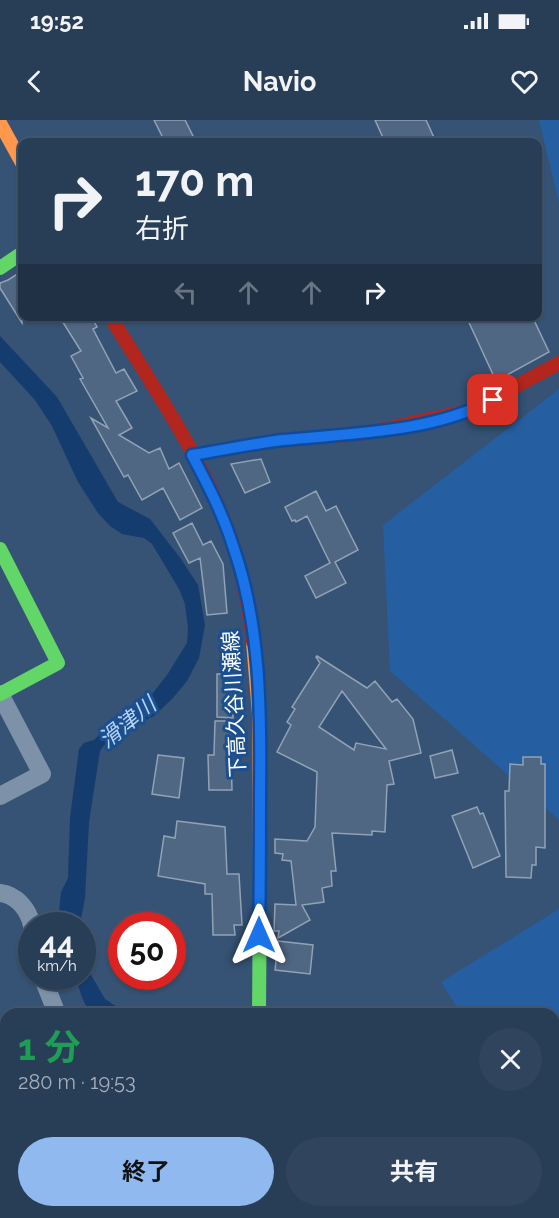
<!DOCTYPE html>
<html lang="ja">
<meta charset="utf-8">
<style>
body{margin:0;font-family:Raleway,"Noto Sans JP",sans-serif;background:#30455d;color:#f1f3f6;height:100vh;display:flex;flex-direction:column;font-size:22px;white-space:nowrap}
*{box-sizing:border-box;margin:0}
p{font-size:20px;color:#a5aeba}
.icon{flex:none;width:33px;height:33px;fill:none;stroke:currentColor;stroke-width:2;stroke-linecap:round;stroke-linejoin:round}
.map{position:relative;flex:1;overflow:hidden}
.side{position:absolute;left:0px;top:888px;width:560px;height:210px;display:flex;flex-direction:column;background:#283e57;border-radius:18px 18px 0 0;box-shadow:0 2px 4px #0004,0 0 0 2px #44576d}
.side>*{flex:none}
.top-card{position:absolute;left:18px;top:18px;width:524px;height:183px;border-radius:12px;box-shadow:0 2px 4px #0004,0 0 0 2px #44576d;background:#283e57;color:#f1f3f6;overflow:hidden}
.speed{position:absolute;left:18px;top:792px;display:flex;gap:12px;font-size:30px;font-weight:700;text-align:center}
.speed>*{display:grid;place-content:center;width:78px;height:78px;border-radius:50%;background:#283e57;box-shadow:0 2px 4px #0004,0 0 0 2px #44576d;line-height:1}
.speed small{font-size:15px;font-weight:400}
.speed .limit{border:9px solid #d22;background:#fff;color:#111}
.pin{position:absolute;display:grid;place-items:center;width:51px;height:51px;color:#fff;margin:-26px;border-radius:12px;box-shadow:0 3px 9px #0006}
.me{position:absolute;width:66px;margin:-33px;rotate:0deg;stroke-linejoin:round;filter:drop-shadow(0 0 4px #0008)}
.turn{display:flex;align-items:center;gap:21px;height:126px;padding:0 18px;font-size:27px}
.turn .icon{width:78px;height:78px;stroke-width:2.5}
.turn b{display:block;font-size:42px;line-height:51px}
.lanes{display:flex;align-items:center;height:57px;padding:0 18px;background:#0003;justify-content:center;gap:30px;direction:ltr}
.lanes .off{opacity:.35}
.round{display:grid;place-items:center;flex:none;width:63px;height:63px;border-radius:32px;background:#30455d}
.head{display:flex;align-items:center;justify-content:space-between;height:102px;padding:0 18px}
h1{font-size:36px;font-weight:700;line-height:45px;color:#1e9e55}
.action{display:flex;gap:12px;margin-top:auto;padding:12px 18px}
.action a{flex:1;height:69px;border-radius:36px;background:#90b9f0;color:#111;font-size:24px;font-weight:700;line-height:69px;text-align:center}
.action a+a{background:#30455d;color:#f1f3f6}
.status{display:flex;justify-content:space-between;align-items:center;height:42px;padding:0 30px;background:#283e57;direction:ltr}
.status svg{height:16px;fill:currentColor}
header{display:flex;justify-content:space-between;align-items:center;height:78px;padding:0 18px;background:#283e57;font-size:27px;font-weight:700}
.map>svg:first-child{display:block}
.green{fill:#265fa1}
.water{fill:#153c6e}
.building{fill:#506783;stroke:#92a2b6;stroke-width:1.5;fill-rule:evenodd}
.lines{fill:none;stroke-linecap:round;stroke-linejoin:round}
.street{stroke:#7d92a8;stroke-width:18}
.fast{stroke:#63d668;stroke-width:14}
.slow{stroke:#ff974d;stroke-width:14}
.jam{stroke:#b3261e;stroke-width:14}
.route-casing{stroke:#114b97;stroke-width:15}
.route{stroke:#1a73e8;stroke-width:10}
.labels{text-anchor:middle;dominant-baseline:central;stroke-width:6;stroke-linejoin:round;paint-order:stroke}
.street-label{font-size:21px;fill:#fff;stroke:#1b4f8f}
.water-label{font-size:22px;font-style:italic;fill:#b5d3f5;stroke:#1b4f8f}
</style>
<div class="status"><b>19:52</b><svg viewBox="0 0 49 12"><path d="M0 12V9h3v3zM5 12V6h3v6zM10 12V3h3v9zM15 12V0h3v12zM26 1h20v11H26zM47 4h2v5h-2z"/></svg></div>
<header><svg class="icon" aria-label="back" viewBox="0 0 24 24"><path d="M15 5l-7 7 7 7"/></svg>Navio<svg class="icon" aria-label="heart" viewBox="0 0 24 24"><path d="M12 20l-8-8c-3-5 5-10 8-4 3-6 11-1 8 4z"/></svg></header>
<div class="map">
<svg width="559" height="1098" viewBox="0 0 559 1098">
<rect width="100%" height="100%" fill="#365274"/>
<!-- green -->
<path class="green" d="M 539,0 L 559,0 L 559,83 Z
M 559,269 L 559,700 L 390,551 L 383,405 Z
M 559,789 L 559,1050 L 554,1042 L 554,894 L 461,894 L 441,862 Z"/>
<!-- water -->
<path class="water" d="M 0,216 L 57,277 L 118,382 L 150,399 L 181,439 L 198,465 L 205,505 L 199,538 L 187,561 L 173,578 L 154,596 L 110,617 L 100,631 L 89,702 L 85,778 L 81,799 L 76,805 L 60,805 L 59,791 L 61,772 L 68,758 L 70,698 L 79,629 L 84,623 L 94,620 L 111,603 L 149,578 L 167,555 L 187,523 L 188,508 L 185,484 L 179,469 L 152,424 L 144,418 L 122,414 L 110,406 L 98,393 L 78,362 L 52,306 L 35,280 L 0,242 Z
M 83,841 L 105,879 L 128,894 C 119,894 104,897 95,894 C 83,889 79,867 76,857 L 82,856 Z
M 458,1092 L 534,1092 C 521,1098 506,1095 492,1096 C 481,1097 470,1098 458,1098 Z"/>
<!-- building -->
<path class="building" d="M 154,0 L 185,0 L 196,22 L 165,22 Z
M 375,0 L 426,0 L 436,22 L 385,22 Z
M 22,151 L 22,203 L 0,168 L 0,163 L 8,160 Z
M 59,196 L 91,196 L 97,207 L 93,209 L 116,253 L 124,249 L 137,271 L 116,281 L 132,308 L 119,315 L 149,333 L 160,328 L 169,349 L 179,343 L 202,388 L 180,400 L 163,368 L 142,380 L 128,355 L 124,357 L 91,298 L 108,308 L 80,259 L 83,258 L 71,236 L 81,231 Z
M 466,196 L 514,196 L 517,202 L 532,196 L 549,232 L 496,261 Z
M 261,339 L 270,362 L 245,373 L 231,344 Z
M 316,371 L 326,391 L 336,386 L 358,430 L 335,442 L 346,463 L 316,478 L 305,456 L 330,443 L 307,396 L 296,402 L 295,400 L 292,401 L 285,387 Z
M 192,403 L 203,425 L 211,421 L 223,444 L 227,493 L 207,495 L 200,438 L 189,443 L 173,413 Z
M 317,536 L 367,568 L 375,561 L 392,582 L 397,579 L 413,599 L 421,633 L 389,641 L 394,664 L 387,665 L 385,712 L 372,711 L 372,715 L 332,713 L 336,751 L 331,751 L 332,766 L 322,768 L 324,782 L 302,785 L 310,800 L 278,818 L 279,811 L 274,811 L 275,784 L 296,785 L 291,741 L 282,740 L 283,734 L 275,733 L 275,719 L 307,721 L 315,707 L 317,652 L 277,632 L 291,605 L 287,602 L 295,589 L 292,587 L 320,543 L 316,537 ZM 342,571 L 386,629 L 356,623 L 354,630 L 319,607 Z
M 217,554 L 235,554 L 235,591 L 233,591 L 233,598 L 217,597 Z
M 215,601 L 230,601 L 232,670 L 209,670 L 208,635 L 214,635 Z
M 452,630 L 458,653 L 435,658 L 430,636 Z
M 158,635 L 184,638 L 179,678 L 152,674 Z
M 523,637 L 541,637 L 541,644 L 545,644 L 545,728 L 536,727 L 536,745 L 532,745 L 531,758 L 506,757 L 505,671 L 509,671 L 510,644 L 523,645 Z
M 477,687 L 480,694 L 483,693 L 500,736 L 473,748 L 452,696 Z
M 177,701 L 225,707 L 227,754 L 239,754 L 242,805 L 234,805 L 235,815 L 213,815 L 212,774 L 205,774 L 205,764 L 158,756 L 164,716 L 175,718 Z
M 278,821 L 313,825 L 310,854 L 275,850 Z"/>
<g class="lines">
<!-- street -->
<path class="street" d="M 0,574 L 42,654 L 0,676
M 0,773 C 17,775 29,790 32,806
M 42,856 L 57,894
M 0,939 L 6,935
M 0,999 L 6,1010
M 49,1092 L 52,1098"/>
<!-- fast -->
<path class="fast" d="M 0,148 L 22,133
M 0,429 L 58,543 L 0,574
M 259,894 L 260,755"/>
<!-- slow -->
<path class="slow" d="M 0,3 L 22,43
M 253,522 L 259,594 L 260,755"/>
<!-- jam -->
<path class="jam" d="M 110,196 C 155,270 207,344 234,427 C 244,458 249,490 253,522
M 192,335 L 281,320 L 361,314 L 472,290 L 559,243
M 258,1092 L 258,1098"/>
</g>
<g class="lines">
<!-- route casing -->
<g class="route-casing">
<path id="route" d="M 259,815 C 260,768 260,721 260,674 C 261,592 261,505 233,426 C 223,394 208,365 192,335 C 222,330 252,324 283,320 C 353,313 429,313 493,280"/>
</g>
<!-- route -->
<use href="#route" class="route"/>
</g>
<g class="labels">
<!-- street labels -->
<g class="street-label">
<text transform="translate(234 584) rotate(-93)">下高久谷川瀬線</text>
</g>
<!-- water labels -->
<g class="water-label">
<text transform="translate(127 602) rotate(-39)">滑津川</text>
</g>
</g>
</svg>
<div class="speed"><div>44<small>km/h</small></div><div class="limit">50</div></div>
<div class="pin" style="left:493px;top:280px;background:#d93025"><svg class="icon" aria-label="arrive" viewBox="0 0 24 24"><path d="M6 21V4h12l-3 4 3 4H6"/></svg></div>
<svg class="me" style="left:259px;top:815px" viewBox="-20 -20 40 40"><path d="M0-17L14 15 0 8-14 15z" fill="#1a73e8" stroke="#fff" stroke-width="4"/></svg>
<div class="top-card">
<div class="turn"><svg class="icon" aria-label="right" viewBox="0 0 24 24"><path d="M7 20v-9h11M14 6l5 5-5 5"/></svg><div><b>170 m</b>右折</div></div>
<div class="lanes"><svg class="icon off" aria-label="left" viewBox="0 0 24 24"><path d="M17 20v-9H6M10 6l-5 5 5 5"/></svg><svg class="icon off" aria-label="ahead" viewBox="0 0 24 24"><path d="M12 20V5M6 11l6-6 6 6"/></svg><svg class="icon off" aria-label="ahead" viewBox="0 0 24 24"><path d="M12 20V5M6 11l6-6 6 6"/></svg><svg class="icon" aria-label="right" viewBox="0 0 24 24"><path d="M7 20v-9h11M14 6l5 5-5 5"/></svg></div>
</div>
<section class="side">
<div class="head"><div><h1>1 分</h1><p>280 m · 19:53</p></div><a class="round"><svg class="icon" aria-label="close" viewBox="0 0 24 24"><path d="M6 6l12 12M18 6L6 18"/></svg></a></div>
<div class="action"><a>終了</a><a>共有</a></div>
</section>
</div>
